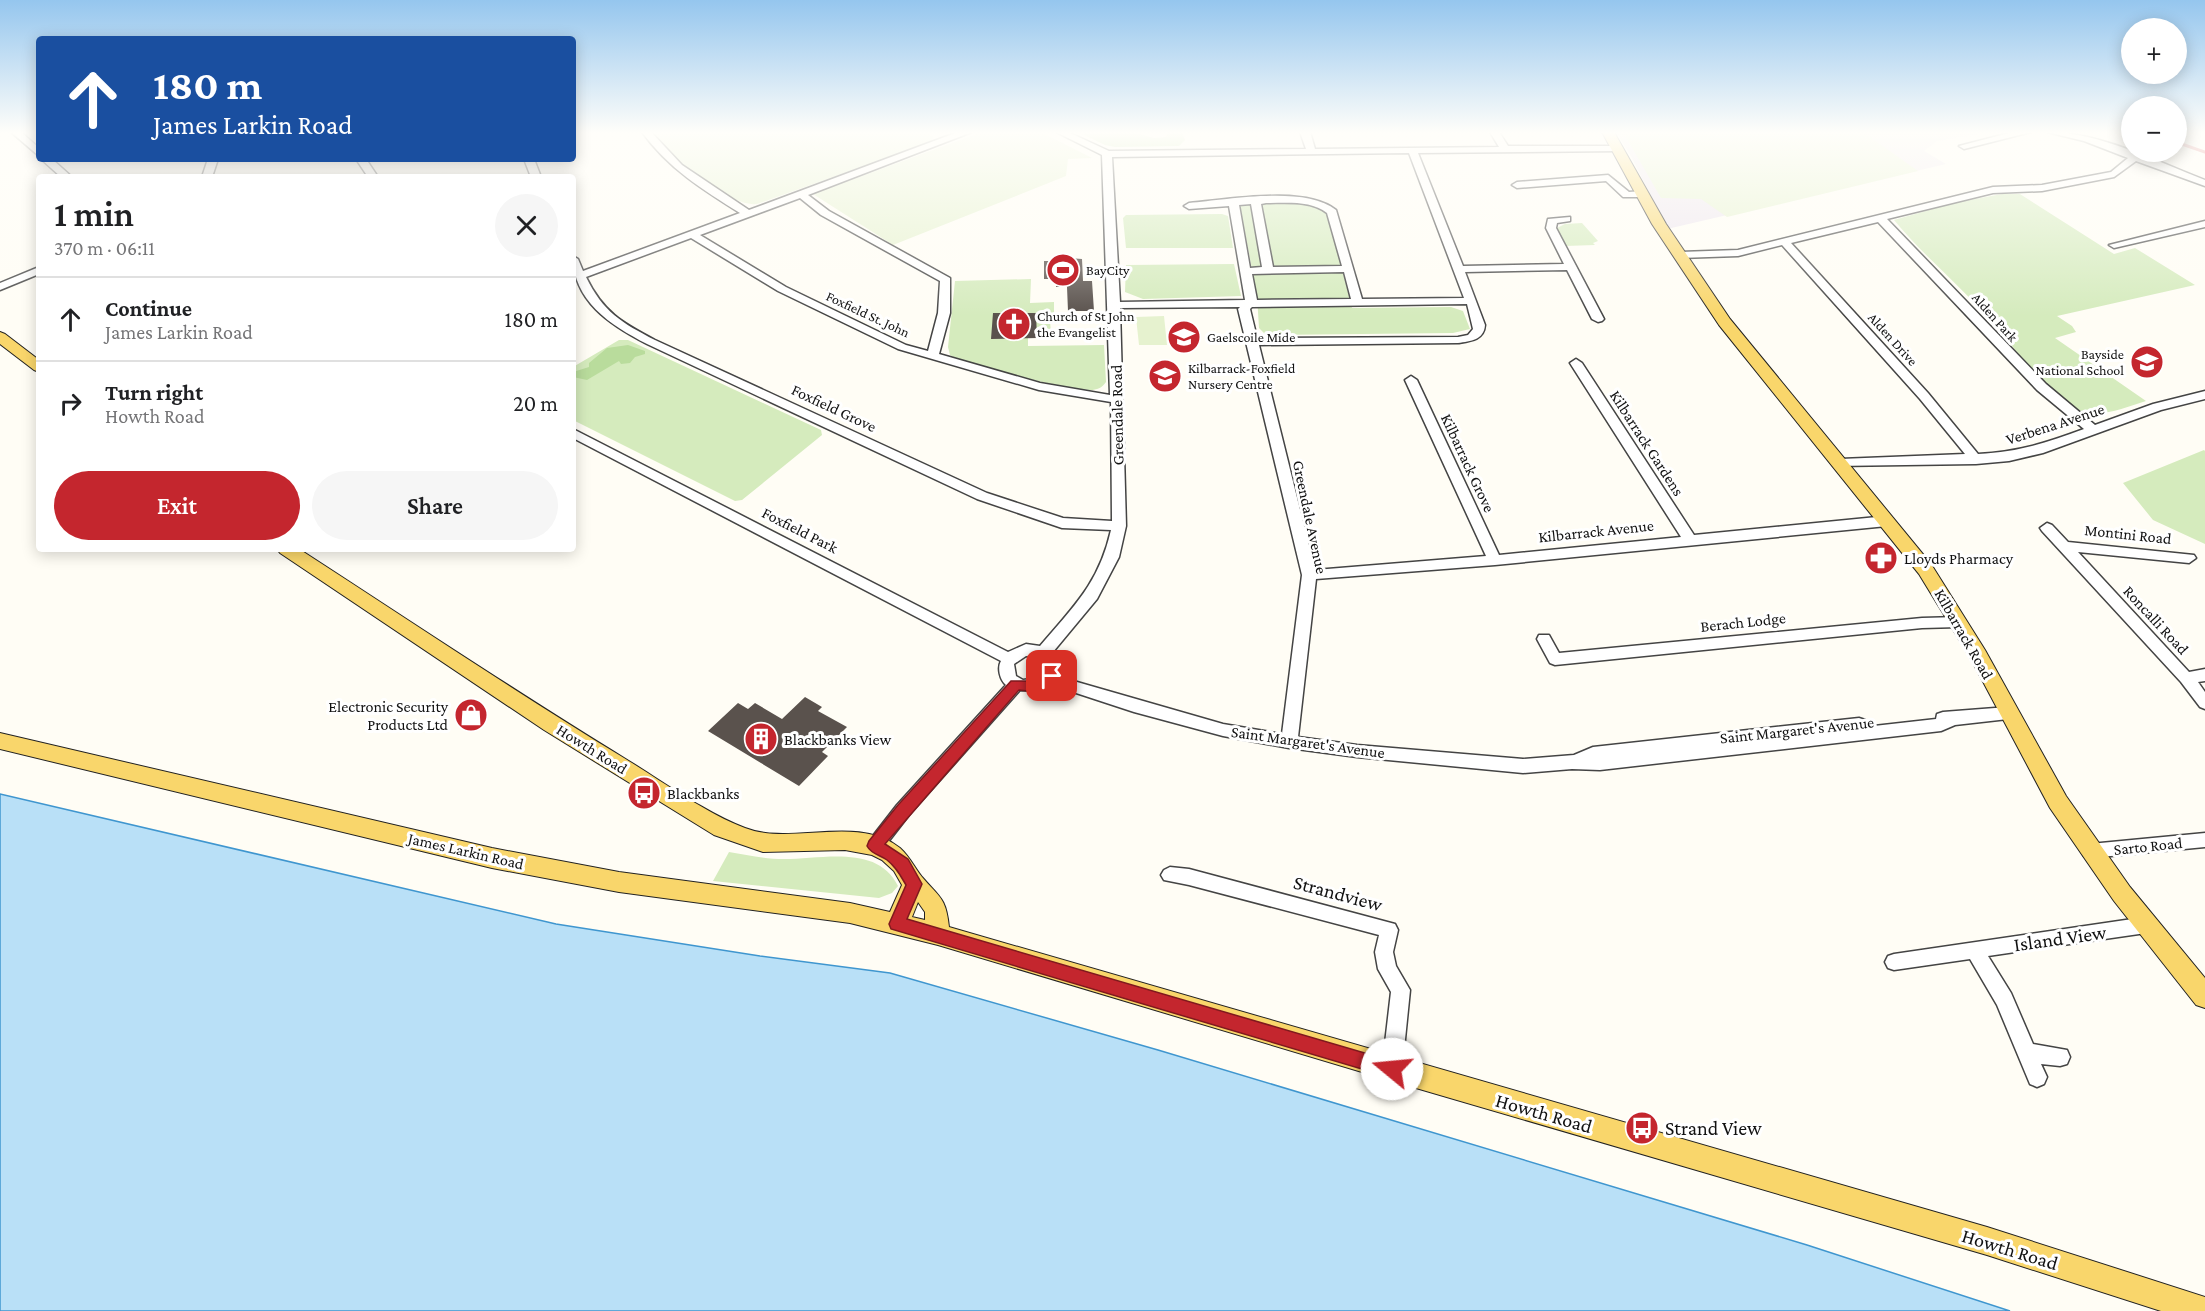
<!DOCTYPE html>
<meta charset="utf-8">
<style>
body{margin:0;font-family:"Crimson Pro",serif;background:#f6f6f6;color:#202124;height:100vh;display:flex;flex-direction:column;font-size:22px;white-space:nowrap}
*{box-sizing:border-box;margin:0}
p{font-size:20px;color:#757577}
.icon{flex:none;width:33px;height:33px;fill:none;stroke:currentColor;stroke-width:2;stroke-linecap:round;stroke-linejoin:round}
.map{position:relative;flex:1;overflow:hidden}
.drawer{position:absolute;left:36px;top:174px;width:540px;height:378px;display:flex;flex-direction:column;background:#fff;border-radius:6px;box-shadow:0 3px 15px #0003}
.drawer>*{flex:none}
.top-card{position:absolute;left:36px;top:36px;width:540px;height:126px;border-radius:6px;box-shadow:0 3px 15px #0003;background:#1a4fa0;color:#fff;overflow:hidden}
.controls{position:absolute;left:2121px;top:18px;display:grid;gap:12px}
.controls a{display:grid;place-items:center;width:66px;height:66px;border-radius:50%;background:#fff;box-shadow:0 3px 15px #0003;font-size:30px}
.pin{position:absolute;display:grid;place-items:center;width:51px;height:51px;color:#fff;margin:-26px;border-radius:12px;box-shadow:0 3px 9px #0006}
.me{position:absolute;width:66px;margin:-33px;rotate:287deg;stroke-linejoin:round;filter:drop-shadow(0 0 4px #0008)}
.turn{display:flex;align-items:center;gap:21px;height:126px;padding:0 18px;font-size:27px}
.turn .icon{width:78px;height:78px;stroke-width:2.5}
.turn b{display:block;font-size:42px;line-height:51px}
.round{display:grid;place-items:center;flex:none;width:63px;height:63px;border-radius:32px;background:#f6f6f6}
.headline{display:flex;align-items:center;justify-content:space-between;height:102px;padding:0 18px}
h1{font-size:36px;font-weight:600;line-height:45px}
.button{display:flex;gap:12px;margin-top:auto;padding:12px 18px}
.button a{flex:1;height:69px;border-radius:36px;background:#c4262e;color:#fff;font-size:24px;font-weight:600;line-height:69px;text-align:center}
.button a+a{background:#f6f6f6;color:#202124}
ul{padding:0;list-style:none}
li{display:flex;align-items:center;gap:18px;height:84px;padding:0 18px;border-top:2px solid #e0e0e0}
li div{flex:1}
li b{display:block;font-size:22px}
li em{font-style:normal}
.map>svg:first-child{display:block}
.industrial{fill:#eee6ef}
.green{fill:#d5ebbd}
.forest{fill:#b9dc9c}
.pitch{fill:#e6f2cf}
.water{fill:#b9e0f7;stroke:#3f96cf;stroke-width:1.5}
.building{fill:#5a524d}
.lines{fill:none;stroke-linecap:round;stroke-linejoin:round}
.minor-casing{stroke:#444;stroke-width:3}
.major-casing{stroke:#222;stroke-width:2}
.minor{fill:#fff;fill-rule:evenodd}
.major{fill:#f9d66b;fill-rule:evenodd}
.rail{stroke:#c4262e;stroke-width:3}
.route{fill:#c4262e;stroke:#7f191e;stroke-width:1.5}
.labels{text-anchor:middle;dominant-baseline:central;stroke-width:6;stroke-linejoin:round;paint-order:stroke}
.far-poi-label{font-size:14px;fill:#111;stroke:#fff;text-anchor:start}
.far-street-label{font-size:14px;fill:#111;stroke:#fff}
.street-label{font-size:16px;fill:#111;stroke:#fff}
.poi-label{font-size:16px;fill:#111;stroke:#fff;text-anchor:start}
.near-street-label{font-size:20px;fill:#111;stroke:#fff}
.near-poi-label{font-size:20px;fill:#111;stroke:#fff;text-anchor:start}
</style>
<div class="map">
<svg width="2205" height="1311" viewBox="0 0 2205 1311">
<rect width="100%" height="100%" fill="#fffdf5"/>
<!-- industrial -->
<path class="industrial" d="M 1616,132 L 1993,132 L 1937,141 L 1924,151 L 1946,164 L 1667,229 L 1632,158 Z"/>
<!-- green -->
<path class="green" d="M 2002,194 L 2020,194 L 2114,254 L 2135,248 L 2195,285 L 2057,316 L 2072,326 L 2076,332 L 2055,338 L 2146,401 C 2126,407 2105,417 2084,412 C 2050,403 2011,341 1987,316 C 1957,283 1922,254 1894,220 L 1954,203 Z
M 1243,204 L 1316,204 L 1327,211 L 1352,308 L 1451,307 L 1463,311 L 1470,329 L 1453,333 L 1266,335 L 1259,328 L 1257,296 L 1240,206 Z
M 1222,214 L 1228,216 L 1233,248 L 1126,248 L 1123,218 L 1126,215 Z
M 1582,223 L 1598,241 L 1593,243 L 1595,245 L 1565,246 L 1557,228 L 1565,224 Z
M 1234,264 L 1241,296 L 1143,299 L 1125,292 L 1126,265 Z
M 1031,279 L 1030,303 L 1054,302 L 1054,320 L 1050,321 L 1051,334 L 1028,338 L 1028,346 L 1104,345 L 1106,382 C 1102,388 1097,390 1090,390 C 1064,388 972,368 950,355 L 948,347 L 955,281 Z
M 619,340 L 628,340 L 821,430 L 822,435 L 742,500 L 735,501 L 573,420 L 573,367 Z
M 2204,450 L 2205,451 L 2205,544 L 2153,520 L 2123,483 Z
M 729,852 C 747,855 766,859 784,859 C 822,859 878,844 898,886 L 892,893 L 879,898 L 713,881 Z"/>
<!-- forest -->
<path class="forest" d="M 1078,132 L 1132,132 L 1154,138 L 1166,137 L 1168,132 L 1182,132 L 1185,140 L 1179,146 L 1115,147 L 1105,145 Z
M 628,345 L 645,351 L 645,354 L 635,357 L 630,363 L 621,364 L 619,361 L 587,380 L 573,377 L 573,372 L 589,367 L 589,363 L 607,348 Z"/>
<!-- pitch -->
<path class="pitch" d="M 652,132 L 927,132 L 934,137 L 929,143 L 757,204 C 728,207 669,156 652,132 Z
M 982,132 L 1041,132 L 1092,158 L 1068,159 L 1066,176 L 893,245 L 813,194 Z
M 1623,132 L 1863,132 L 1918,171 L 1727,217 L 1701,199 L 1661,198 Z
M 1164,316 L 1167,345 L 1139,345 L 1136,317 Z"/>
<!-- water -->
<path class="water" d="M 0,794 L 556,924 L 760,956 L 890,973 L 1158,1050 L 1807,1245 L 2010,1311 L 0,1311 Z"/>
<!-- building -->
<path class="building" d="M 1056,257 L 1082,259 L 1083,281 L 1092,281 L 1094,311 L 1068,311 L 1067,287 L 1056,287 L 1056,279 L 1044,279 L 1044,261 L 1056,261 Z
M 993,313 L 1036,313 L 1037,338 L 991,339 Z
M 805,697 L 822,707 L 818,711 L 847,727 L 822,752 L 828,756 L 799,786 L 708,731 L 738,703 L 748,709 L 755,703 L 782,719 Z"/>
<g class="lines">
<!-- minor casing -->
<g class="minor-casing">
<path id="minor" d="M 11,132 L 21,132 L 39,148 L 39,156 Z
M 642,132 L 651,132 L 682,165 L 749,210 L 958,132 L 972,132 L 808,195 L 829,211 L 950,278 L 950,313 L 939,354 L 1040,383 L 1110,395 L 1102,155 L 1056,132 L 1068,132 L 1109,151 L 1306,149 L 1300,132 L 1310,132 L 1315,149 L 1499,147 L 1490,132 L 1499,132 L 1508,146 L 1621,146 L 1621,150 L 1618,151 L 1418,153 L 1463,266 L 1564,264 L 1546,228 L 1548,219 L 1570,217 L 1570,221 L 1557,223 L 1556,228 L 1604,319 L 1602,321 L 1598,322 L 1592,319 L 1567,270 L 1465,272 L 1485,325 C 1484,340 1471,341 1458,343 L 1259,345 L 1315,570 L 1486,556 L 1405,380 L 1411,376 L 1417,380 L 1499,555 L 1681,537 L 1570,363 L 1576,359 L 1582,363 L 1694,535 L 1887,516 L 1894,521 L 1887,526 L 1495,565 L 1316,579 L 1298,737 L 1357,745 L 1523,759 L 1574,755 L 1593,747 L 1859,718 L 1865,720 L 1867,724 L 1865,727 L 1936,719 L 1937,714 L 1943,712 L 2008,707 L 2014,709 L 2016,713 L 2014,717 L 2008,719 L 1955,725 L 1941,731 L 1600,770 L 1572,769 L 1523,773 L 1357,757 L 1289,748 L 1223,736 L 1134,712 L 1067,690 L 1054,684 L 1038,691 L 1020,690 L 909,815 L 881,851 L 875,853 L 869,851 L 866,846 L 869,841 L 897,805 L 1006,685 C 1000,680 997,668 1001,661 L 573,438 L 573,429 L 1008,652 L 1026,644 L 1040,646 C 1074,606 1099,583 1111,530 L 1062,528 L 977,499 L 647,344 C 610,325 573,301 573,256 L 578,259 L 583,271 L 740,213 C 703,190 668,168 642,132 ZM 1409,153 L 1464,298 L 1362,299 L 1336,210 C 1305,185 1227,200 1189,203 L 1184,206 L 1189,209 L 1229,206 L 1245,300 L 1120,302 L 1112,157 ZM 800,198 L 821,215 L 940,281 L 938,313 L 928,351 L 906,345 L 786,287 L 700,235 ZM 1266,203 C 1286,203 1311,200 1327,213 L 1342,266 L 1273,267 L 1261,204 ZM 1251,204 L 1262,267 L 1250,268 L 1239,205 ZM 691,238 L 778,291 L 898,349 L 1039,390 L 1111,402 L 1112,521 L 1063,518 L 987,493 L 655,340 C 622,323 603,312 586,277 ZM 1344,272 L 1351,299 L 1257,300 L 1252,274 ZM 1467,304 L 1473,329 L 1468,335 L 1458,337 L 1257,338 L 1250,309 L 1252,307 ZM 1240,307 L 1238,309 L 1302,575 L 1282,734 L 1223,724 L 1077,682 L 1060,673 L 1062,663 L 1053,652 L 1097,599 L 1119,557 L 1126,526 L 1120,308 ZM 1026,656 L 1040,657 L 1046,664 L 1046,671 L 1039,678 L 1023,680 L 1016,676 L 1014,664 Z
M 2013,132 L 2031,132 L 1964,149 L 1959,146 Z
M 2047,132 C 2099,132 2156,161 2205,180 L 2205,186 L 2136,161 L 2114,177 L 2042,191 L 1993,193 L 1887,219 L 2046,384 L 2095,425 L 2153,404 L 2205,391 L 2205,399 L 2161,410 L 2043,453 L 2009,461 L 1976,464 L 1835,466 L 1834,463 L 1835,460 L 1840,459 L 1965,454 L 1920,399 L 1782,245 L 1738,256 L 1680,258 L 1675,255 L 1680,252 L 1738,250 L 1993,187 L 2042,185 L 2111,172 L 2128,158 L 2084,141 ZM 1878,222 L 2037,390 L 2084,429 C 2046,443 2019,452 1978,454 L 1928,393 L 1791,243 Z
M 41,159 L 52,159 L 72,177 L 61,177 Z
M 208,159 L 218,159 L 212,177 L 202,177 Z
M 356,159 L 366,159 L 378,177 L 368,177 Z
M 524,159 L 534,159 L 541,177 L 531,177 Z
M 1608,175 L 1629,192 L 1642,191 L 1647,194 L 1642,197 L 1623,197 L 1606,181 L 1517,188 L 1512,185 L 1517,182 Z
M 2205,221 L 2205,227 L 2114,248 L 2109,245 Z
M 39,267 L 39,274 L 0,290 L 0,283 Z
M 2047,523 L 2052,525 L 2068,542 L 2194,555 L 2196,558 L 2189,563 L 2078,552 L 2189,672 L 2205,669 L 2205,681 L 2198,682 L 2205,692 L 2205,709 L 2200,707 L 2181,682 L 2042,531 L 2040,528 Z
M 1959,617 L 1966,622 L 1959,627 L 1922,628 L 1555,665 L 1550,663 L 1537,639 L 1539,635 L 1549,635 L 1559,653 L 1922,618 Z
M 2205,833 L 2205,847 L 2090,858 L 2084,856 L 2081,851 L 2084,846 L 2090,844 Z
M 1170,867 L 1189,869 L 1395,924 L 1398,930 L 1393,952 L 1396,966 L 1410,990 L 1402,1069 L 1399,1076 L 1392,1079 L 1385,1076 L 1382,1069 L 1391,992 L 1378,969 L 1375,952 L 1379,935 L 1189,885 L 1164,880 L 1161,875 L 1164,870 Z
M 2146,917 L 2152,919 L 2155,925 L 2152,931 L 2146,933 L 1988,956 L 2011,993 L 2033,1044 L 2067,1050 L 2070,1057 L 2067,1064 L 2060,1066 L 2041,1064 L 2047,1077 L 2044,1084 L 2037,1087 L 2030,1084 L 1997,1005 L 1970,959 L 1894,970 L 1888,968 L 1885,962 L 1888,956 L 1894,954 Z"/>
</g>
<!-- major casing -->
<g class="major-casing">
<path id="major" d="M 1602,132 L 1614,132 L 1666,224 L 1730,319 L 1931,564 L 1985,650 L 2066,796 L 2130,887 L 2205,978 L 2205,1008 L 2196,1005 L 2114,901 L 2050,808 L 1971,659 L 1919,574 L 1719,325 L 1652,224 Z
M 0,332 L 5,334 L 39,360 L 39,372 L 34,370 L 0,344 Z
M 277,549 L 299,549 C 407,619 514,691 624,758 C 660,780 707,814 745,828 C 791,846 858,814 900,848 C 910,857 914,867 922,877 C 939,897 946,897 949,927 L 1987,1227 L 2205,1297 L 2205,1311 L 2161,1311 L 1987,1255 L 1392,1081 L 938,945 L 850,923 L 619,892 L 492,868 L 0,749 L 0,733 L 492,848 L 619,872 L 850,903 L 890,912 L 902,885 L 894,871 L 882,860 L 872,855 L 845,850 L 763,852 L 714,835 L 544,730 L 280,553 ZM 918,902 L 925,912 L 925,920 L 912,917 Z"/>
</g>
<!-- minor -->
<use href="#minor" class="minor"/>
<!-- major -->
<use href="#major" class="major"/>
<!-- rail -->
<path class="rail" d="M 2176,142 L 2205,152"/>
</g>
<!-- sky -->
<linearGradient id="sky" x2="0" y2="1"><stop stop-color="#95c6ee"/><stop offset="0.42" stop-color="#fffefa"/><stop offset="1" stop-color="#fffefa" stop-opacity="0"/></linearGradient>
<rect width="2205" height="316" fill="url(#sky)"/>
<!-- route -->
<path class="route" d="M 1052,671 L 1059,676 C 1050,692 1035,692 1019,690 L 885,844 L 908,859 L 922,884 L 907,919 L 1392,1061 L 1398,1063 L 1401,1069 L 1398,1075 L 1392,1078 L 891,929 L 889,924 L 906,885 C 900,875 896,867 887,860 C 880,855 871,854 867,846 L 869,841 L 898,805 L 1011,681 L 1035,681 Z"/>
<!-- icons -->
<defs>
<g id="stadium-disc" transform="scale(1.725)"><circle r="9.5" fill="#c4262e" stroke="#fff"/><path d="M0-5a6.5 5 0 1 0 0 10a6.5 5 0 1 0 0-10ZM-3.5-1.8h7v3.6h-7Z" fill="#fff"/></g>
<g id="church-disc" transform="scale(1.725)"><circle r="9.5" fill="#c4262e" stroke="#fff"/><path d="M-1.2-6h2.4v3.5h3.3v2.4h-3.3V6h-2.4V-.1h-3.3v-2.4h3.3Z" fill="#fff"/></g>
<g id="school-disc" transform="scale(1.725)"><circle r="9.5" fill="#c4262e" stroke="#fff"/><path d="M0-5L7-2L0 1L-7-2ZM-4 1L0 2.5L4 1V4Q0 6-4 4Z" fill="#fff"/></g>
<g id="pharmacy-disc" transform="scale(1.725)"><circle r="9.5" fill="#c4262e" stroke="#fff"/><path d="M-2-6h4v4h4v4h-4v4h-4v-4h-4v-4h4Z" fill="#fff"/></g>
<g id="shop-disc" transform="scale(1.725)"><circle r="9.5" fill="#c4262e" stroke="#fff"/><path d="M-5-2.5h2.3a2.7 3.5 0 0 1 5.4 0H5L5.5 6h-11ZM-1.5-2.5h3a1.5 2.3 0 0 0-3 0Z" fill="#fff"/></g>
<g id="building-disc" transform="scale(1.725)"><circle r="9.5" fill="#c4262e" stroke="#fff"/><path d="M-4-6H4V6H1V3H-1V6H-4ZM-2.5-4.3h1.7v1.8h-1.7ZM.8-4.3h1.7v1.8H.8ZM-2.5-1h1.7V.8h-1.7ZM.8-1h1.7V.8H.8Z" fill="#fff"/></g>
<g id="bus-disc" transform="scale(1.725)"><circle r="9.5" fill="#c4262e" stroke="#fff"/><path d="M-5-6H5V4H4V6H2V4H-2V6H-4V4H-5ZM-3.5-4V0h7V-4ZM-3.5 1.2v1.5H-2V1.2ZM2 1.2v1.5H3.5V1.2Z" fill="#fff"/></g>
</defs>
<g fill-rule="evenodd">
<use href="#stadium-disc" x="1063" y="270"/>
<use href="#church-disc" x="1014" y="324"/>
<use href="#school-disc" x="1184" y="337"/>
<use href="#school-disc" x="2147" y="362"/>
<use href="#school-disc" x="1165" y="376"/>
<use href="#pharmacy-disc" x="1881" y="558"/>
<use href="#shop-disc" x="471" y="715"/>
<use href="#building-disc" x="761" y="739"/>
<use href="#bus-disc" x="644" y="793"/>
<use href="#bus-disc" x="1642" y="1128"/>
</g>
<g class="labels">
<!-- far-poi labels -->
<g class="far-poi-label">
<text x="1086" y="270">BayCity</text>
<text x="1037" y="316">Church of St John<tspan x="1037" dy="16">the Evangelist</tspan></text>
<text x="1207" y="337">Gaelscoile Mide</text>
<text x="2124" y="354" text-anchor="end">Bayside<tspan x="2124" dy="16">National School</tspan></text>
<text x="1188" y="368">Kilbarrack-Foxfield<tspan x="1188" dy="16">Nursery Centre</tspan></text>
</g>
<!-- far-street labels -->
<g class="far-street-label">
<text transform="translate(868 314) rotate(25)">Foxfield St. John</text>
<text transform="translate(1995 317) rotate(48)">Alden Park</text>
<text transform="translate(1893 339) rotate(48)">Alden Drive</text>
</g>
<!-- street labels -->
<g class="street-label">
<text transform="translate(834 408) rotate(25)">Foxfield Grove</text>
<text transform="translate(1117 415) rotate(-91)">Greendale Road</text>
<text transform="translate(2055 424) rotate(-18)">Verbena Avenue</text>
<text transform="translate(1647 443) rotate(57)">Kilbarrack Gardens</text>
<text transform="translate(1468 463) rotate(65)">Kilbarrack Grove</text>
<text transform="translate(1310 517) rotate(78)">Greendale Avenue</text>
<text transform="translate(800 530) rotate(27)">Foxfield Park</text>
<text transform="translate(1596 531) rotate(-6)">Kilbarrack Avenue</text>
<text transform="translate(2128 534) rotate(6)">Montini Road</text>
<text transform="translate(2156 620) rotate(47)">Roncalli Road</text>
<text transform="translate(1743 622) rotate(-6)">Berach Lodge</text>
<text transform="translate(1964 634) rotate(60)">Kilbarrack Road</text>
<text transform="translate(1797 730) rotate(-6)">Saint Margaret's Avenue</text>
<text transform="translate(1308 742) rotate(8)">Saint Margaret's Avenue</text>
<text transform="translate(592 749) rotate(32)">Howth Road</text>
<text transform="translate(2148 846) rotate(-6)">Sarto Road</text>
<text transform="translate(466 851) rotate(13)">James Larkin Road</text>
</g>
<!-- poi labels -->
<g class="poi-label">
<text x="1904" y="558">Lloyds Pharmacy</text>
<text x="448" y="706" text-anchor="end">Electronic Security<tspan x="448" dy="18">Products Ltd</tspan></text>
<text x="784" y="739">Blackbanks View</text>
<text x="667" y="793">Blackbanks</text>
</g>
<!-- near-street labels -->
<g class="near-street-label">
<text transform="translate(1338 893) rotate(15)">Strandview</text>
<text transform="translate(2060 938) rotate(-8)">Island View</text>
<text transform="translate(1544 1113) rotate(16)">Howth Road</text>
<text transform="translate(2010 1249) rotate(17)">Howth Road</text>
</g>
<!-- near-poi labels -->
<g class="near-poi-label">
<text x="1665" y="1128">Strand View</text>
</g>
</g>
</svg>
<div class="controls">
<a>+</a>
<a>−</a>
</div>
<div class="pin" style="left:1052px;top:676px;background:#d93025"><svg class="icon" aria-label="arrive" viewBox="0 0 24 24"><path d="M6 21V4h12l-3 4 3 4H6"/></svg></div>
<svg class="me" style="left:1392px;top:1069px" viewBox="-20 -20 40 40"><circle r="19" fill="#fff"/><path d="M0-13L10 11 0 6-10 11z" fill="#c4262e"/></svg>
<div class="top-card">
<div class="turn"><svg class="icon" aria-label="ahead" viewBox="0 0 24 24"><path d="M12 20V5M6 11l6-6 6 6"/></svg><div><b>180 m</b>James Larkin Road</div></div>
</div>
<section class="drawer">
<div class="headline"><div><h1>1 min</h1><p>370 m · 06:11</p></div><a class="round"><svg class="icon" aria-label="close" viewBox="0 0 24 24"><path d="M6 6l12 12M18 6L6 18"/></svg></a></div>
<ul>
<li><svg class="icon" aria-label="ahead" viewBox="0 0 24 24"><path d="M12 20V5M6 11l6-6 6 6"/></svg><div><b>Continue</b><p>James Larkin Road</p></div><em>180 m</em></li>
<li><svg class="icon" aria-label="right" viewBox="0 0 24 24"><path d="M7 20v-9h11M14 6l5 5-5 5"/></svg><div><b>Turn right</b><p>Howth Road</p></div><em>20 m</em></li>
</ul>
<div class="button"><a>Exit</a><a>Share</a></div>
</section>
</div>
